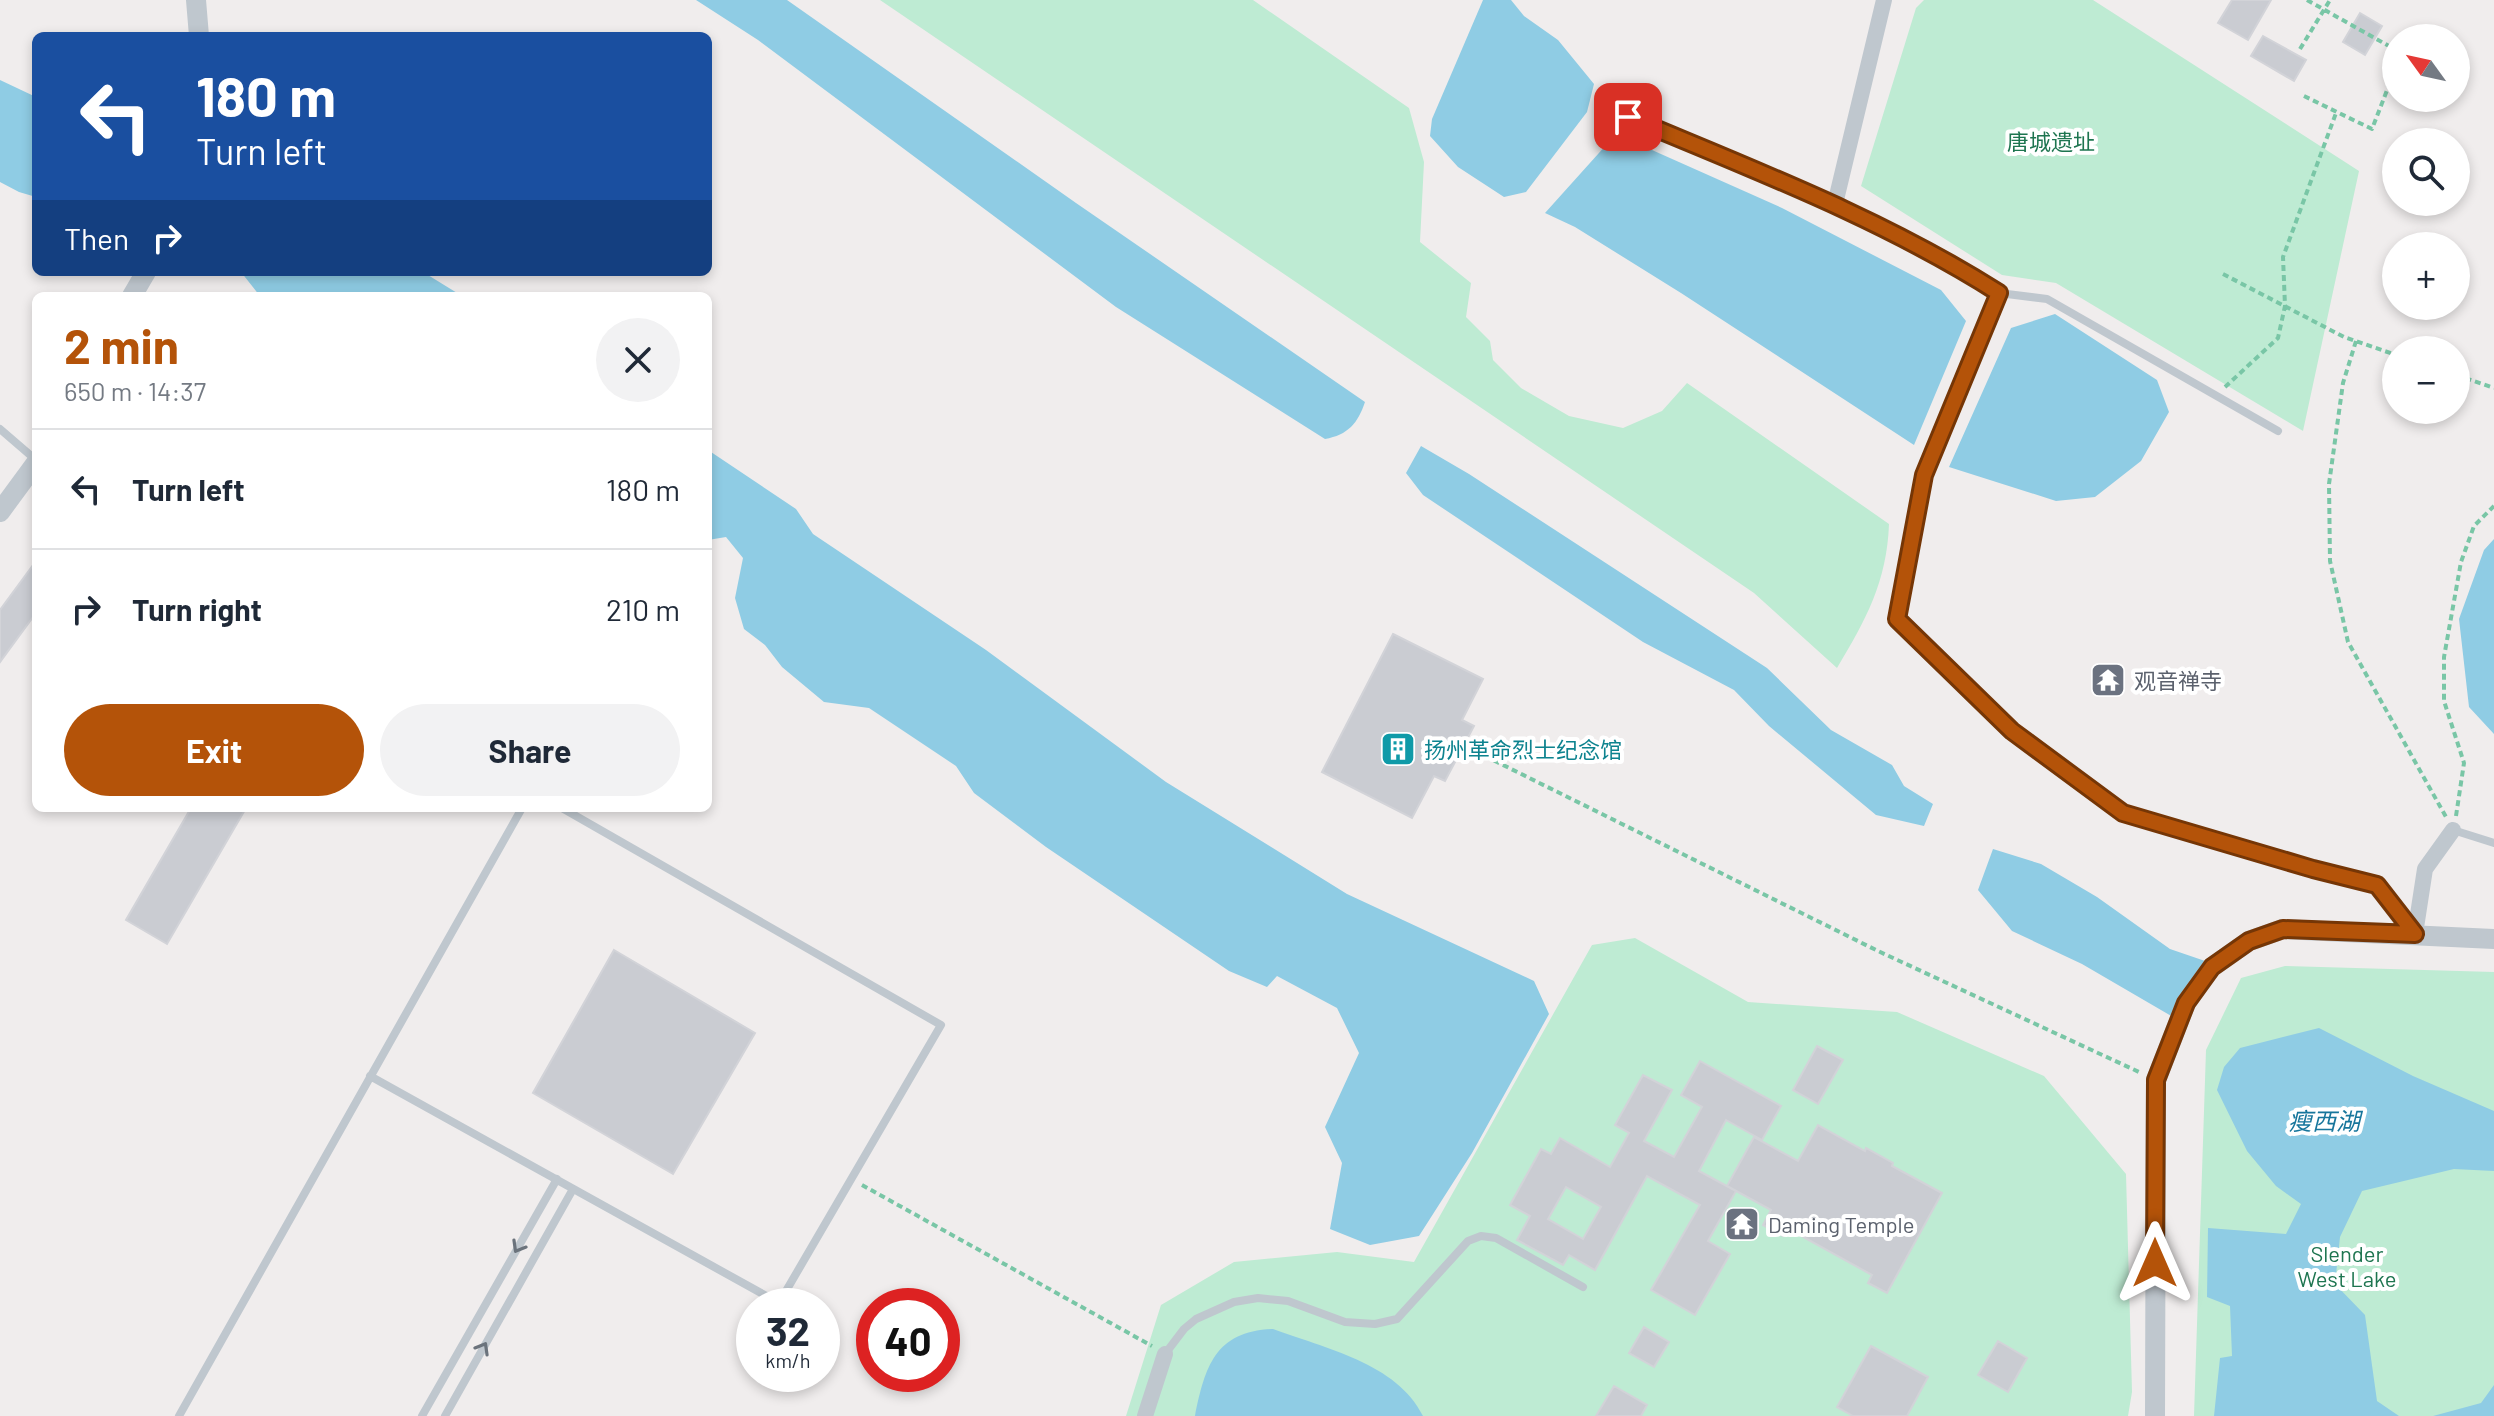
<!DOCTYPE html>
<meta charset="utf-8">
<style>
body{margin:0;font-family:Barlow,"Noto Sans SC",sans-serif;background:#f2f2f3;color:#1f2937;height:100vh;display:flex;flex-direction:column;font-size:30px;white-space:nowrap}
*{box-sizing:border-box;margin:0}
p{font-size:26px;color:#747a83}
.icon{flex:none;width:44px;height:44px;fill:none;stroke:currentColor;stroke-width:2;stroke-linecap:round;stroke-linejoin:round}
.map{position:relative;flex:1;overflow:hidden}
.panel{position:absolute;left:32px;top:292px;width:680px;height:520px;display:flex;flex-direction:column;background:#fff;border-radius:12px;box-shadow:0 4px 12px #0003}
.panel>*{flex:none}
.banner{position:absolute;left:32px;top:32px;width:680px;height:244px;border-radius:12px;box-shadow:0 4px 12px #0003;background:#1a4fa0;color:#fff;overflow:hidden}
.needle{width:52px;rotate:303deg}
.controls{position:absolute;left:2382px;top:24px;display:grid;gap:16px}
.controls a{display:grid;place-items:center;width:88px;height:88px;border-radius:50%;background:#fff;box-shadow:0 4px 12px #0003;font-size:40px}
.speed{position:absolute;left:736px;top:1288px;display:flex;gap:16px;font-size:40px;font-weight:700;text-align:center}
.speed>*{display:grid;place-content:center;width:104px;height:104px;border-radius:50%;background:#fff;box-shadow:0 4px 12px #0003;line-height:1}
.speed small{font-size:20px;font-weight:400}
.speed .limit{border:12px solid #d22;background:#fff;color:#111}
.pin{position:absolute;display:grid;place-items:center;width:68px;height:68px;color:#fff;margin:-34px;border-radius:16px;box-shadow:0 4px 12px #0006}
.me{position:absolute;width:88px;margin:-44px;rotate:0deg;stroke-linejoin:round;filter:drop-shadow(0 0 6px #0008)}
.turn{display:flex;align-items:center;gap:28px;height:168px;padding:0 32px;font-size:36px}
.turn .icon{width:104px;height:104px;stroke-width:2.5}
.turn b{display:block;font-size:56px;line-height:68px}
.then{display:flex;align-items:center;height:76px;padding:0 32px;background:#0003;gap:16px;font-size:30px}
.round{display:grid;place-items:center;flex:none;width:84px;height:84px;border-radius:42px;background:#f2f2f3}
.summary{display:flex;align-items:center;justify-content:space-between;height:136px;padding:0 32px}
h1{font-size:48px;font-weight:700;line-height:60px;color:#b45309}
.primary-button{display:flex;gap:16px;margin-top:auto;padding:16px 32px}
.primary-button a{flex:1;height:92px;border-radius:48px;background:#b45309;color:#fff;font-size:32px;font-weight:700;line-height:92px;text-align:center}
.primary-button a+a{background:#f2f2f3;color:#1f2937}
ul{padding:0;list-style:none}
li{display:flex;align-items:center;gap:24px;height:120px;padding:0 32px;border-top:2px solid #e0e1e3}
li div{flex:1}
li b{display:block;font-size:30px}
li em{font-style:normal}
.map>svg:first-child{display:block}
.green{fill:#beebd3}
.water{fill:#8fcce4}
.building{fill:#caccd2;stroke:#d2d3d8;stroke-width:2;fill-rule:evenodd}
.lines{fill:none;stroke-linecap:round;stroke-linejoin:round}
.path{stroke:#79c6a6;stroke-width:4;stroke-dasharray:6 4;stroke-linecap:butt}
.service{stroke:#bfc7ce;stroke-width:8}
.minor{stroke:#bfc7ce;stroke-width:16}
.tertiary{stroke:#bfc7ce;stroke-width:20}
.oneway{stroke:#6b737c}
.route-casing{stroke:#753606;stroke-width:20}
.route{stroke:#b45309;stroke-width:14}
.labels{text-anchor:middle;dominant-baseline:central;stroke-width:8;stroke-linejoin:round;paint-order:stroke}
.park-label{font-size:22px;fill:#1e7550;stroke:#fff}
.worship-label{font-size:22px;fill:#5b616d;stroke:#fff;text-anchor:start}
.culture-label{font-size:22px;fill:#0d838f;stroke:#fff;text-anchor:start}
.water-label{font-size:24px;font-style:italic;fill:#17769c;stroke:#fff}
</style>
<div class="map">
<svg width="2494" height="1416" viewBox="0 0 2494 1416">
<rect width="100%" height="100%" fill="#f0eded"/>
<!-- green -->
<path class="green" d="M 880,0 L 1253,0 L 1409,108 L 1424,162 L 1420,242 L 1471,283 L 1466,317 L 1490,341 L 1493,360 L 1521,388 L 1569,416 L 1623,428 L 1662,411 L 1687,383 L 1889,524 C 1887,581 1866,620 1837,668 L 1754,593 Z
M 1924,0 L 2093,0 L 2359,171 L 2303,431 L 2056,283 L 2002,275 L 1861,186 L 1916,8 Z
M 1635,938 L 1748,1002 L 1897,1012 L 2044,1076 L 2126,1174 L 2132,1392 L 2128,1416 L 1126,1416 L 1161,1305 L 1234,1262 L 1337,1252 L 1414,1262 L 1592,945 Z
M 2285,966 L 2494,972 L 2494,1416 L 2194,1416 L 2206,1050 L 2241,978 Z"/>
<!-- water -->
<path class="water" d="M 696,0 L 787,0 L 1076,203 L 1365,402 C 1358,423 1348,435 1325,439 L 1116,307 L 758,40 Z
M 1483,0 L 1511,0 L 1524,16 L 1558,40 L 1594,84 L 1587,112 L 1526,192 L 1504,197 L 1458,167 L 1430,136 L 1432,119 Z
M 0,80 L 36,97 L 36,197 L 19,192 L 0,182 Z
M 1616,134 L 1782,208 L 1941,290 L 1966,321 L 1914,445 L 1681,293 L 1575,227 L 1545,213 Z
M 241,272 L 423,272 L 462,296 L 260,296 Z
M 2055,314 L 2157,380 L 2169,412 L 2141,461 L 2095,497 L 2056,501 L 1949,467 L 2011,328 Z
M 1421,446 L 1469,474 L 1767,668 L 1831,730 L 1892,765 L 1904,786 L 1933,804 L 1924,826 L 1876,815 L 1769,726 L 1734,690 L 1643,642 L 1423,495 L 1406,473 Z
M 708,450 L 796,509 L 813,534 L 986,650 L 1166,782 L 1347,894 L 1534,981 L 1549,1014 L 1472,1153 L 1419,1236 L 1370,1245 L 1330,1229 L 1342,1163 L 1325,1127 L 1359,1053 L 1337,1008 L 1277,976 L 1267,987 L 1229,971 L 1046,847 L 974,793 L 956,766 L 869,708 L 824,702 L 782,667 L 765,645 L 744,629 L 735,598 L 743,558 L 726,537 L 708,540 Z
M 2494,539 L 2494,734 L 2469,707 L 2459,619 L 2484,550 Z
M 1993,849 L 2041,864 L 2097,897 L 2170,949 L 2208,962 L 2173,1017 L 2082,964 L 2012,931 L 1978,890 Z
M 2319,1028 L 2413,1076 L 2494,1111 L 2494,1171 L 2454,1169 L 2362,1191 L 2340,1237 L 2335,1284 L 2365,1315 L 2377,1401 L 2399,1416 L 2214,1416 L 2220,1358 L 2232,1356 L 2230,1306 L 2207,1297 L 2208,1228 L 2286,1234 L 2301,1204 L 2276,1186 L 2247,1151 L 2217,1090 L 2224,1067 L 2240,1048 Z
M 1273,1329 C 1324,1348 1397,1363 1423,1416 L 1195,1416 C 1205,1367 1215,1331 1273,1329 Z
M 2494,1385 L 2494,1416 L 2433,1416 L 2481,1403 Z"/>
<!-- building -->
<path class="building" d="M 2232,0 L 2271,0 L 2248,40 L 2218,23 Z
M 2360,13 L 2382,26 L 2365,55 L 2343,42 Z
M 2263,36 L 2306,60 L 2294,81 L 2251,56 Z
M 36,561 L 36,613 L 0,662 L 0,610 Z
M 1393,634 L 1483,679 L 1462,720 L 1474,726 L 1445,781 L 1434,776 L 1412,818 L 1322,772 Z
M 191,808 L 246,808 L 167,944 L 126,920 Z
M 614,950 L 755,1033 L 673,1174 L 533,1093 Z
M 1817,1046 L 1843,1060 L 1818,1104 L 1793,1090 Z
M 1700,1061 L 1781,1106 L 1762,1140 L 1726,1120 L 1699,1171 L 1736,1191 L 1708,1241 L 1730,1254 L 1695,1315 L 1651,1290 L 1700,1205 L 1647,1176 L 1595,1270 L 1569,1255 L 1563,1265 L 1517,1240 L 1530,1216 L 1510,1205 L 1541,1149 L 1551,1154 L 1560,1138 L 1610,1167 L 1629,1133 L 1615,1125 L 1643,1075 L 1672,1090 L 1644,1141 L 1674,1157 L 1702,1107 L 1681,1095 ZM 1566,1187 L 1601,1207 L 1583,1239 L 1548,1219 Z
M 1818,1125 L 1865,1151 L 1866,1148 L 1893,1163 L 1892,1166 L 1942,1193 L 1887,1293 L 1868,1283 L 1872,1275 L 1787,1228 L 1783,1236 L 1763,1225 L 1771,1210 L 1727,1186 L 1754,1137 L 1798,1161 Z
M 1644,1327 L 1669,1342 L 1654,1367 L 1629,1353 Z
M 1998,1341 L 2027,1358 L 2008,1392 L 1978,1375 Z
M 1871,1346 L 1928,1377 L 1907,1416 L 1853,1416 L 1837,1407 Z
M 1614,1386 L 1647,1405 L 1641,1416 L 1596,1416 Z"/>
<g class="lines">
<!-- path -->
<path class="path" d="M 2307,0 L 2396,50
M 2300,49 L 2330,0
M 2304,96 L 2372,129 L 2396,67
M 2223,274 L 2344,337 L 2396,355
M 2356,341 L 2343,383 L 2329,484 L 2330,561 L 2348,642 L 2446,817
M 2456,375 L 2494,388
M 2225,387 L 2278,338 L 2285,306 L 2283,257 L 2336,113
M 1485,756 L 1878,951 L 2139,1072
M 2456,816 L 2464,763 L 2444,701 L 2444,657 L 2461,562 L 2474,526 L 2494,506
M 862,1185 L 1152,1346"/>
<!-- service -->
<path class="service" d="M 1628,117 L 1835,204 L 1953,263 L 1999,293 L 2047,299 L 2278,431
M 1999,293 L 1924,475 L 1897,619 L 2012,731 L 2123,813 L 2313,869 L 2377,885 L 2414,933
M 0,429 L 36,460
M 2453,830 L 2494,843
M 370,1076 L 779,1303 L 941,1025 L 562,808
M 1165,1354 L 1184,1329 L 1196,1319 L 1234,1302 L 1258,1298 L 1288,1301 L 1345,1322 L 1375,1324 L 1397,1319 L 1468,1241 L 1481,1236 L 1496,1238 L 1583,1287
M 179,1416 L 522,808
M 422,1416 L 557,1179
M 445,1416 L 573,1189"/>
<!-- minor -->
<path class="minor" d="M 1835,204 L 1884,0
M 2415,934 L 2425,869 L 2453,830
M 1145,1416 L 1165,1354"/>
<!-- tertiary -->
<path class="tertiary" d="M 196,0 L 199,36
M 132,296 L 146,272
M 0,512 L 36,463
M 2155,1416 L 2156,1080 L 2186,1003 L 2212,967 L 2249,941 L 2283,929 L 2494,939"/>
</g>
<!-- one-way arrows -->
<defs><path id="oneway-chevron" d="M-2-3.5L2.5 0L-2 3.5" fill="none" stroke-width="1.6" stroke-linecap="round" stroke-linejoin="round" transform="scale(2)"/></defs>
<g class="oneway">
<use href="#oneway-chevron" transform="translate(518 1247) rotate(120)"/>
<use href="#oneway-chevron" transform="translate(483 1348) rotate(-60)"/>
</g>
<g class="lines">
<!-- route casing -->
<g class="route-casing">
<path id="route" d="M 1628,117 C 1754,170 1883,219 1999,293 L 1924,475 L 1897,619 L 2012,731 L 2123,813 L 2313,869 L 2377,885 L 2415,934 L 2283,929 L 2249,941 L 2212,967 L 2186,1003 L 2156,1080 L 2155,1263"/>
</g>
<!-- route -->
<use href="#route" class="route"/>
</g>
<!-- icons -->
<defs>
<g id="temple-square" transform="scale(1.8)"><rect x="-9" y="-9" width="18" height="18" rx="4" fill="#6b7280" stroke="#fff"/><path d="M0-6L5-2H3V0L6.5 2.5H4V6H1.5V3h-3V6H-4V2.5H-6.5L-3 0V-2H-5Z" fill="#fff"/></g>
<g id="building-square" transform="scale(1.8)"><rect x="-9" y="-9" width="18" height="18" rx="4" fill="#0f9aa8" stroke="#fff"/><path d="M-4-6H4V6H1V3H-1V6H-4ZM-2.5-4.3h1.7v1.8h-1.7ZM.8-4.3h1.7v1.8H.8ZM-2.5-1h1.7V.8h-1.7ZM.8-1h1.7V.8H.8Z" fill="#fff"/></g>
</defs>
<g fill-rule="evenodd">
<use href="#temple-square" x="2108" y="680"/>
<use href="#building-square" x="1398" y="749"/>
<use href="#temple-square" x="1742" y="1224"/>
</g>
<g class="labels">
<!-- park labels -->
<g class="park-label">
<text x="2051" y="141">唐城遗址</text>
<text x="2347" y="1253">Slender<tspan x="2347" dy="25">West Lake</tspan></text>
</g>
<!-- worship labels -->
<g class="worship-label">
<text x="2134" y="680">观音禅寺</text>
<text x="1768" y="1224">Daming Temple</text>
</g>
<!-- culture labels -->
<g class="culture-label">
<text x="1424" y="749">扬州革命烈士纪念馆</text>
</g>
<!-- water labels -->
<g class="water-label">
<text x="2324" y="1120">瘦西湖</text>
</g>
</g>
</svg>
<div class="controls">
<a><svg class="needle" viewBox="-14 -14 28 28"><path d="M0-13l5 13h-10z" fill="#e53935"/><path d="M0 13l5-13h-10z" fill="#747a83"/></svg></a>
<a><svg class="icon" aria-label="search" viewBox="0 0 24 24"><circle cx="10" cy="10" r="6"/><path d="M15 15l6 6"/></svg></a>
<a>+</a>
<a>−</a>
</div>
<div class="speed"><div>32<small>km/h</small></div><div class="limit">40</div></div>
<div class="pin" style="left:1628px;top:117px;background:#d93025"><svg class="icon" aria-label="arrive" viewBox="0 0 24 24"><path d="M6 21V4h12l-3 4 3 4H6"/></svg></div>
<svg class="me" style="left:2155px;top:1263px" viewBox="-20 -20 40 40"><path d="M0-17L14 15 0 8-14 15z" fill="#b45309" stroke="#fff" stroke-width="4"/></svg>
<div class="banner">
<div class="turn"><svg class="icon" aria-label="left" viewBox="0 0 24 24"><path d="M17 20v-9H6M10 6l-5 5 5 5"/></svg><div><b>180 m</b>Turn left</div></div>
<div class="then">Then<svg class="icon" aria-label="right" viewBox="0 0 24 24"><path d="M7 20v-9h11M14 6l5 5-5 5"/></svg></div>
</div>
<section class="panel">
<div class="summary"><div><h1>2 min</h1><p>650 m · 14:37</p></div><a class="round"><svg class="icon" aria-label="close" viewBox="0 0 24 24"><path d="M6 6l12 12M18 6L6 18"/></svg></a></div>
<ul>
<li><svg class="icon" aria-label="left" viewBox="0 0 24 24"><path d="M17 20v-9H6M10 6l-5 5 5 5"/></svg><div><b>Turn left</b></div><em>180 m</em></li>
<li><svg class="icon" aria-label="right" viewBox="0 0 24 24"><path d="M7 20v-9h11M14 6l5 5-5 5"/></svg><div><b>Turn right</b></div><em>210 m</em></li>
</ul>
<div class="primary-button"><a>Exit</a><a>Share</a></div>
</section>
</div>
